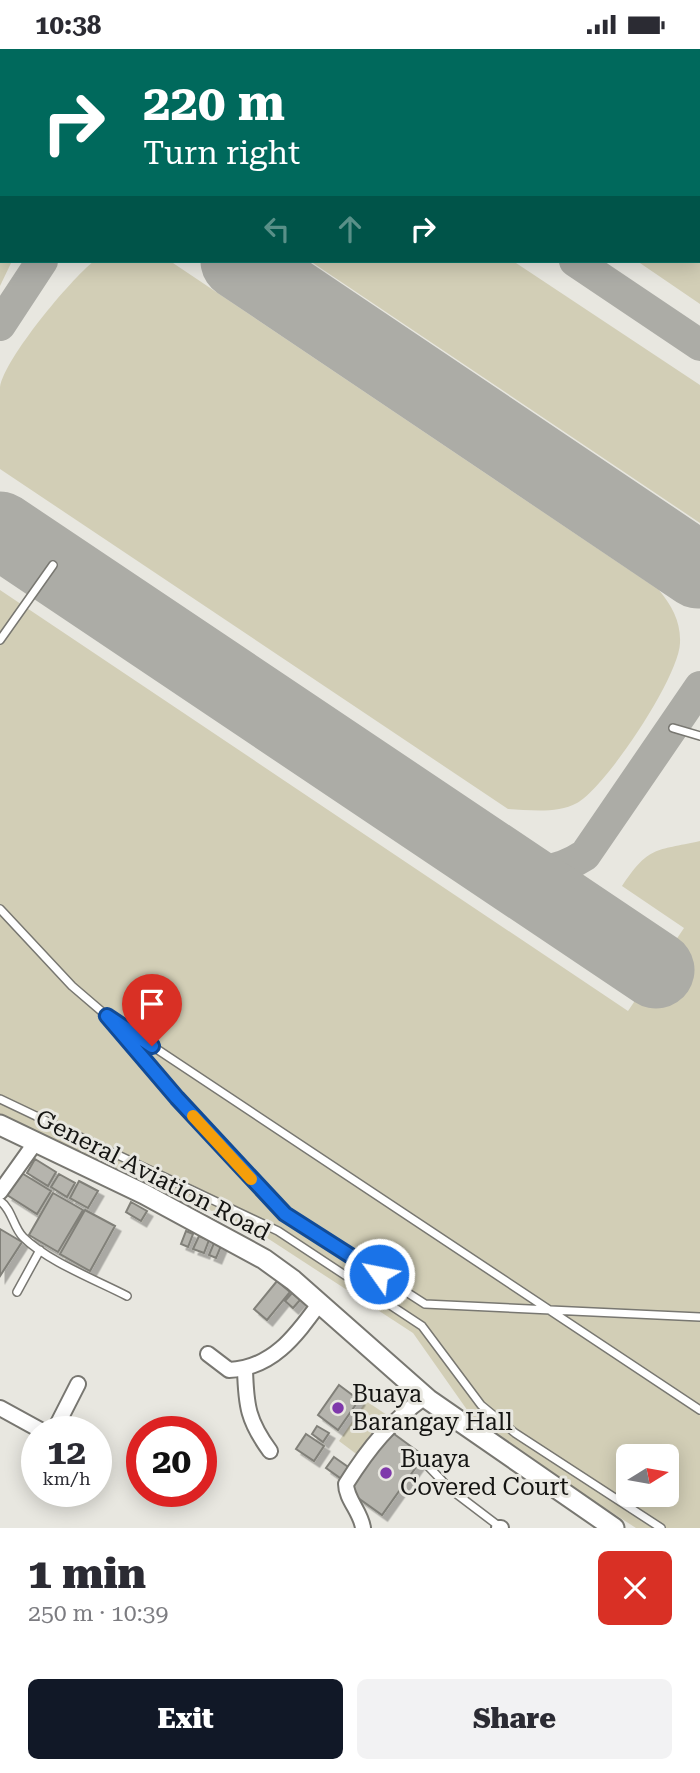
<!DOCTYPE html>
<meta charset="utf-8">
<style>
body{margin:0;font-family:"Roboto Serif",serif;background:#f2f2f3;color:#2b2b33;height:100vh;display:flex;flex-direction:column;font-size:26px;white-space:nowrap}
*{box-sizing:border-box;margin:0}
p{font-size:23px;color:#7c7c81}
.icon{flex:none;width:38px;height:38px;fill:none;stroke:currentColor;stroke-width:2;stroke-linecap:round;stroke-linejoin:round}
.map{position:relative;height:1479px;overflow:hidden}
.sheet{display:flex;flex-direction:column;background:#fff;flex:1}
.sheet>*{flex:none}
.guide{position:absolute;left:0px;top:0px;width:700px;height:214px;box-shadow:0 4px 18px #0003;background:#00695c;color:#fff;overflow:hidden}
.needle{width:46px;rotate:79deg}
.fabs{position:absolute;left:616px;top:1395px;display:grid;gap:14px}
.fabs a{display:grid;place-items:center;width:63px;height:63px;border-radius:10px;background:#fff;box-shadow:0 4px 18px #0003;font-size:35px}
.speed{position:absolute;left:21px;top:1367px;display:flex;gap:14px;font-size:35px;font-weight:700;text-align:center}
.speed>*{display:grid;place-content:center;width:91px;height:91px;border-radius:50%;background:#fff;box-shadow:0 4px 18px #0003;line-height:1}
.speed small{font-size:18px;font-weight:400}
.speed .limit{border:10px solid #d22;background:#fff;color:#111}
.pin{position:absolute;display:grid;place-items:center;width:60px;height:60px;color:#fff;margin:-72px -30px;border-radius:50% 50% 50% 0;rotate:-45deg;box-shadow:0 0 7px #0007}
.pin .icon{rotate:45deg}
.me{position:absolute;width:77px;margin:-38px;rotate:303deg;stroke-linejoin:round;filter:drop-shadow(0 0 5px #0008)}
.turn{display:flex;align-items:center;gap:24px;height:147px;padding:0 28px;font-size:32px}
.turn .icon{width:91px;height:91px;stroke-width:2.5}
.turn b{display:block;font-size:49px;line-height:60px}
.lanes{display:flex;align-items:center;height:66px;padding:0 28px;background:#0003;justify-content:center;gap:35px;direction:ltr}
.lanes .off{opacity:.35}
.round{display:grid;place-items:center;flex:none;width:74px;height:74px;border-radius:10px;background:#f2f2f3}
.headline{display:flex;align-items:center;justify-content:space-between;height:119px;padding:0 28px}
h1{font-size:42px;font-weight:800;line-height:52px}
.action{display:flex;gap:14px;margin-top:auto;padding:14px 28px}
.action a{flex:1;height:80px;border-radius:10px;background:#111827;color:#fff;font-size:28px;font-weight:800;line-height:80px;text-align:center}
.action a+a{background:#f2f2f3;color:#2b2b33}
.status{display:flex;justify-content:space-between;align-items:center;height:49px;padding:0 35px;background:#fff;direction:ltr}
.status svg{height:19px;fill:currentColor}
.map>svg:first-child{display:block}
.green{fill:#d2ceb6;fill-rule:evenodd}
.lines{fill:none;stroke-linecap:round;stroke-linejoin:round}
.taxiway{stroke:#acaca6;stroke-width:32}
.runway{stroke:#acaca6;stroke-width:77}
.building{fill:#b5b4ad;stroke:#818079;stroke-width:2;filter:url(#shadow)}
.lane-casing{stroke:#787771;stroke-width:10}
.street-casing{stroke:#787771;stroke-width:18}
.secondary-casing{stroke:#787771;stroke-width:23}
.lane{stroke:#fff;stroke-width:7}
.street{stroke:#fff;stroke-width:14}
.secondary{stroke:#fff;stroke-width:19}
.route-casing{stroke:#114b97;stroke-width:18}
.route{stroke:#1a73e8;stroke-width:12}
.slow{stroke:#f59e0b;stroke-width:12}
.poi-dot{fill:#7f38ab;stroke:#e8e7e0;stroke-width:2.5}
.labels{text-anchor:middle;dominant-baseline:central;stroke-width:6;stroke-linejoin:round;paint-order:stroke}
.street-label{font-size:24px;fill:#141412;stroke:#e8e7e0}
.poi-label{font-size:24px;fill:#141412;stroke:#e8e7e0;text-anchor:start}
</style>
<div class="status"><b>10:38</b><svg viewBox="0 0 49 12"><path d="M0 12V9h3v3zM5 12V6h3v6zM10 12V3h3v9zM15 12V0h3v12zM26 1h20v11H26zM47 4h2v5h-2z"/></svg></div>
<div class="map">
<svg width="700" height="1479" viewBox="0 0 700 1479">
<defs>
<filter id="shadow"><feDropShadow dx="5.5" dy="5.5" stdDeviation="0" flood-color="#0004"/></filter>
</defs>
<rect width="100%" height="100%" fill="#e8e7e0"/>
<!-- green -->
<path class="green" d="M 326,0 L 700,0 L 700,255 L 637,212 L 698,212 L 698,2 Z
M 0,99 L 2,212 L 12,212 L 0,237 Z
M 94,212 L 167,212 L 173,214 L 659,541 C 672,557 681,573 680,594 C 679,628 606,738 577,754 C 557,765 529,761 508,760 L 0,420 C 0,394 0,364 0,338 C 5,309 70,231 94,212 Z
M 310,212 L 513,212 L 700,336 L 700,474 Z
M 0,541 L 628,962 L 684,879 L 622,837 C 649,797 655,802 700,792 L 700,1479 L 636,1479 L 513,1400 L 477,1375 L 413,1284 L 258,1183 L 0,1066 ZM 628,1407 L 667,1407 L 667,1446 L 628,1446 Z
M 366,1352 L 387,1366 L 359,1407 L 339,1392 Z"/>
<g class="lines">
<!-- taxiway -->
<path class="taxiway" d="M 256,0 L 260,2
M 192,2 L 196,0
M 575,212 L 700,296
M 0,276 L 42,212
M 698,521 L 700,523
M 498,814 C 530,827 556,825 585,806 L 700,638"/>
<!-- runway -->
<path class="runway" d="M 0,51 L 2,52
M 239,212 L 698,521
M 0,481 L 656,921"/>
</g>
<!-- building -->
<path class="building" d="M 35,1110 L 56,1123 L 48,1137 L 27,1124 Z
M 20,1123 L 51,1142 L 37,1165 L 7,1146 Z
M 59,1125 L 75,1134 L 67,1148 L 51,1138 Z
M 79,1132 L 98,1142 L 88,1159 L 70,1149 Z
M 53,1144 L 83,1161 L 58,1203 L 29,1186 Z
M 131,1153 L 147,1162 L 141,1172 L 126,1163 Z
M 85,1161 L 115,1177 L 90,1222 L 60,1205 Z
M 0,1180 L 22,1193 L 0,1227 Z
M 186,1182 L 193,1185 L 188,1198 L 181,1195 Z
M 199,1187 L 209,1191 L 204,1204 L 193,1200 Z
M 214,1194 L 221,1197 L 216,1209 L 209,1206 Z
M 277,1232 L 290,1243 L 267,1271 L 254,1260 Z
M 292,1244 L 300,1251 L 293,1259 L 285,1252 Z
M 339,1336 L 359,1351 L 338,1381 L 318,1366 Z
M 317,1377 L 329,1384 L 323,1393 L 312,1385 Z
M 390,1382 L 424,1407 L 382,1466 L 347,1441 Z
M 306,1385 L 324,1397 L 314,1412 L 296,1400 Z
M 334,1408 L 351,1420 L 343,1431 L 326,1419 Z"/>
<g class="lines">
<!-- lane casing -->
<g class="lane-casing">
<path id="lane" d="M 0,591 L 53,516
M 673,679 L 700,687
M 0,860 L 72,937 L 107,967 L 177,1049 L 285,1165 L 425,1255 L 700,1268
M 116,973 L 700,1361
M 0,1050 L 278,1182 L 422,1277 L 481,1356 L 515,1384 L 661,1479
M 0,1152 C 12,1160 13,1178 23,1188 C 47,1212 96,1231 127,1247
M 17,1243 L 40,1201
M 427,1416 L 450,1440 L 500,1478"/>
</g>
<!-- street casing -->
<g class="street-casing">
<path id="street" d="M 0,1143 L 35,1094
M 208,1305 L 229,1321 C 272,1319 295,1288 319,1255
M 245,1320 C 246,1357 248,1372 270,1402
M 0,1359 L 42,1382
M 54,1382 L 78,1335
M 363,1479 C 361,1463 346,1450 346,1435 C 370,1397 389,1374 425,1348
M 499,1479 L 501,1479"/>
</g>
<!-- secondary casing -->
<g class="secondary-casing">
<path id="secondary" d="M 0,1076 L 144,1145 L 264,1210 L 293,1231 L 429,1351 L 614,1479"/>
</g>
<!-- lane -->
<use href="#lane" class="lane"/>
<!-- street -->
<use href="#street" class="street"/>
<!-- secondary -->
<use href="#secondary" class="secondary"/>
</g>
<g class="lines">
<!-- route casing -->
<g class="route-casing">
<path id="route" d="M 152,997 L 107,967 L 177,1049 L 285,1165 L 379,1225"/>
</g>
<!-- route -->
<use href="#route" class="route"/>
<!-- slow -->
<path class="slow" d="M 193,1067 L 251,1130"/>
</g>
<!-- markers -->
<g class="poi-dot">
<circle cx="338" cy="1359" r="7"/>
<circle cx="386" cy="1424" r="7"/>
</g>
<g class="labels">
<!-- street labels -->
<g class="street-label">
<text transform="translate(153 1126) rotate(27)">General Aviation Road</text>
</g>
<!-- poi labels -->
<g class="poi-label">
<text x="352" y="1345">Buaya<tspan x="352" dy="28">Barangay Hall</tspan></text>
<text x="400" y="1410">Buaya<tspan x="400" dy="28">Covered Court</tspan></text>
</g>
</g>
</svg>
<div class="fabs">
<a><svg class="needle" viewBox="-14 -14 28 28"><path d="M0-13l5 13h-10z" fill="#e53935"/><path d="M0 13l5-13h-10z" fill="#7c7c81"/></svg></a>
</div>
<div class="speed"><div>12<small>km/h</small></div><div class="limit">20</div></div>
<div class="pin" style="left:152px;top:997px;background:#d93025"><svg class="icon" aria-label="arrive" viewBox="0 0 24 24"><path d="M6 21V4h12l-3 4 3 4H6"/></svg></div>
<svg class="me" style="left:379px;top:1225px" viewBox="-20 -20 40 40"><circle r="17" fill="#1a73e8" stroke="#fff" stroke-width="3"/><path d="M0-11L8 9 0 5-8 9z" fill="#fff"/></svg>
<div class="guide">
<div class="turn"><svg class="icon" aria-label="right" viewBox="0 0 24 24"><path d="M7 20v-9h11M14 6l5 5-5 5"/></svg><div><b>220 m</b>Turn right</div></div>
<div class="lanes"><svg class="icon off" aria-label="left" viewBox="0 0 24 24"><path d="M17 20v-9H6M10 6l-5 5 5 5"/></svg><svg class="icon off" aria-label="ahead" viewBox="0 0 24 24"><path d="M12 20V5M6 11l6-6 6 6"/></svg><svg class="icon" aria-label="right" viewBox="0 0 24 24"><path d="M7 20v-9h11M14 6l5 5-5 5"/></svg></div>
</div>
</div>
<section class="sheet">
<div class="headline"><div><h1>1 min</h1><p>250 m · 10:39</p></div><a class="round" style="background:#d93025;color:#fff"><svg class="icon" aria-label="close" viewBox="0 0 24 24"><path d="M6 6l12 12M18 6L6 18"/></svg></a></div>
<div class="action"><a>Exit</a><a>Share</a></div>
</section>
